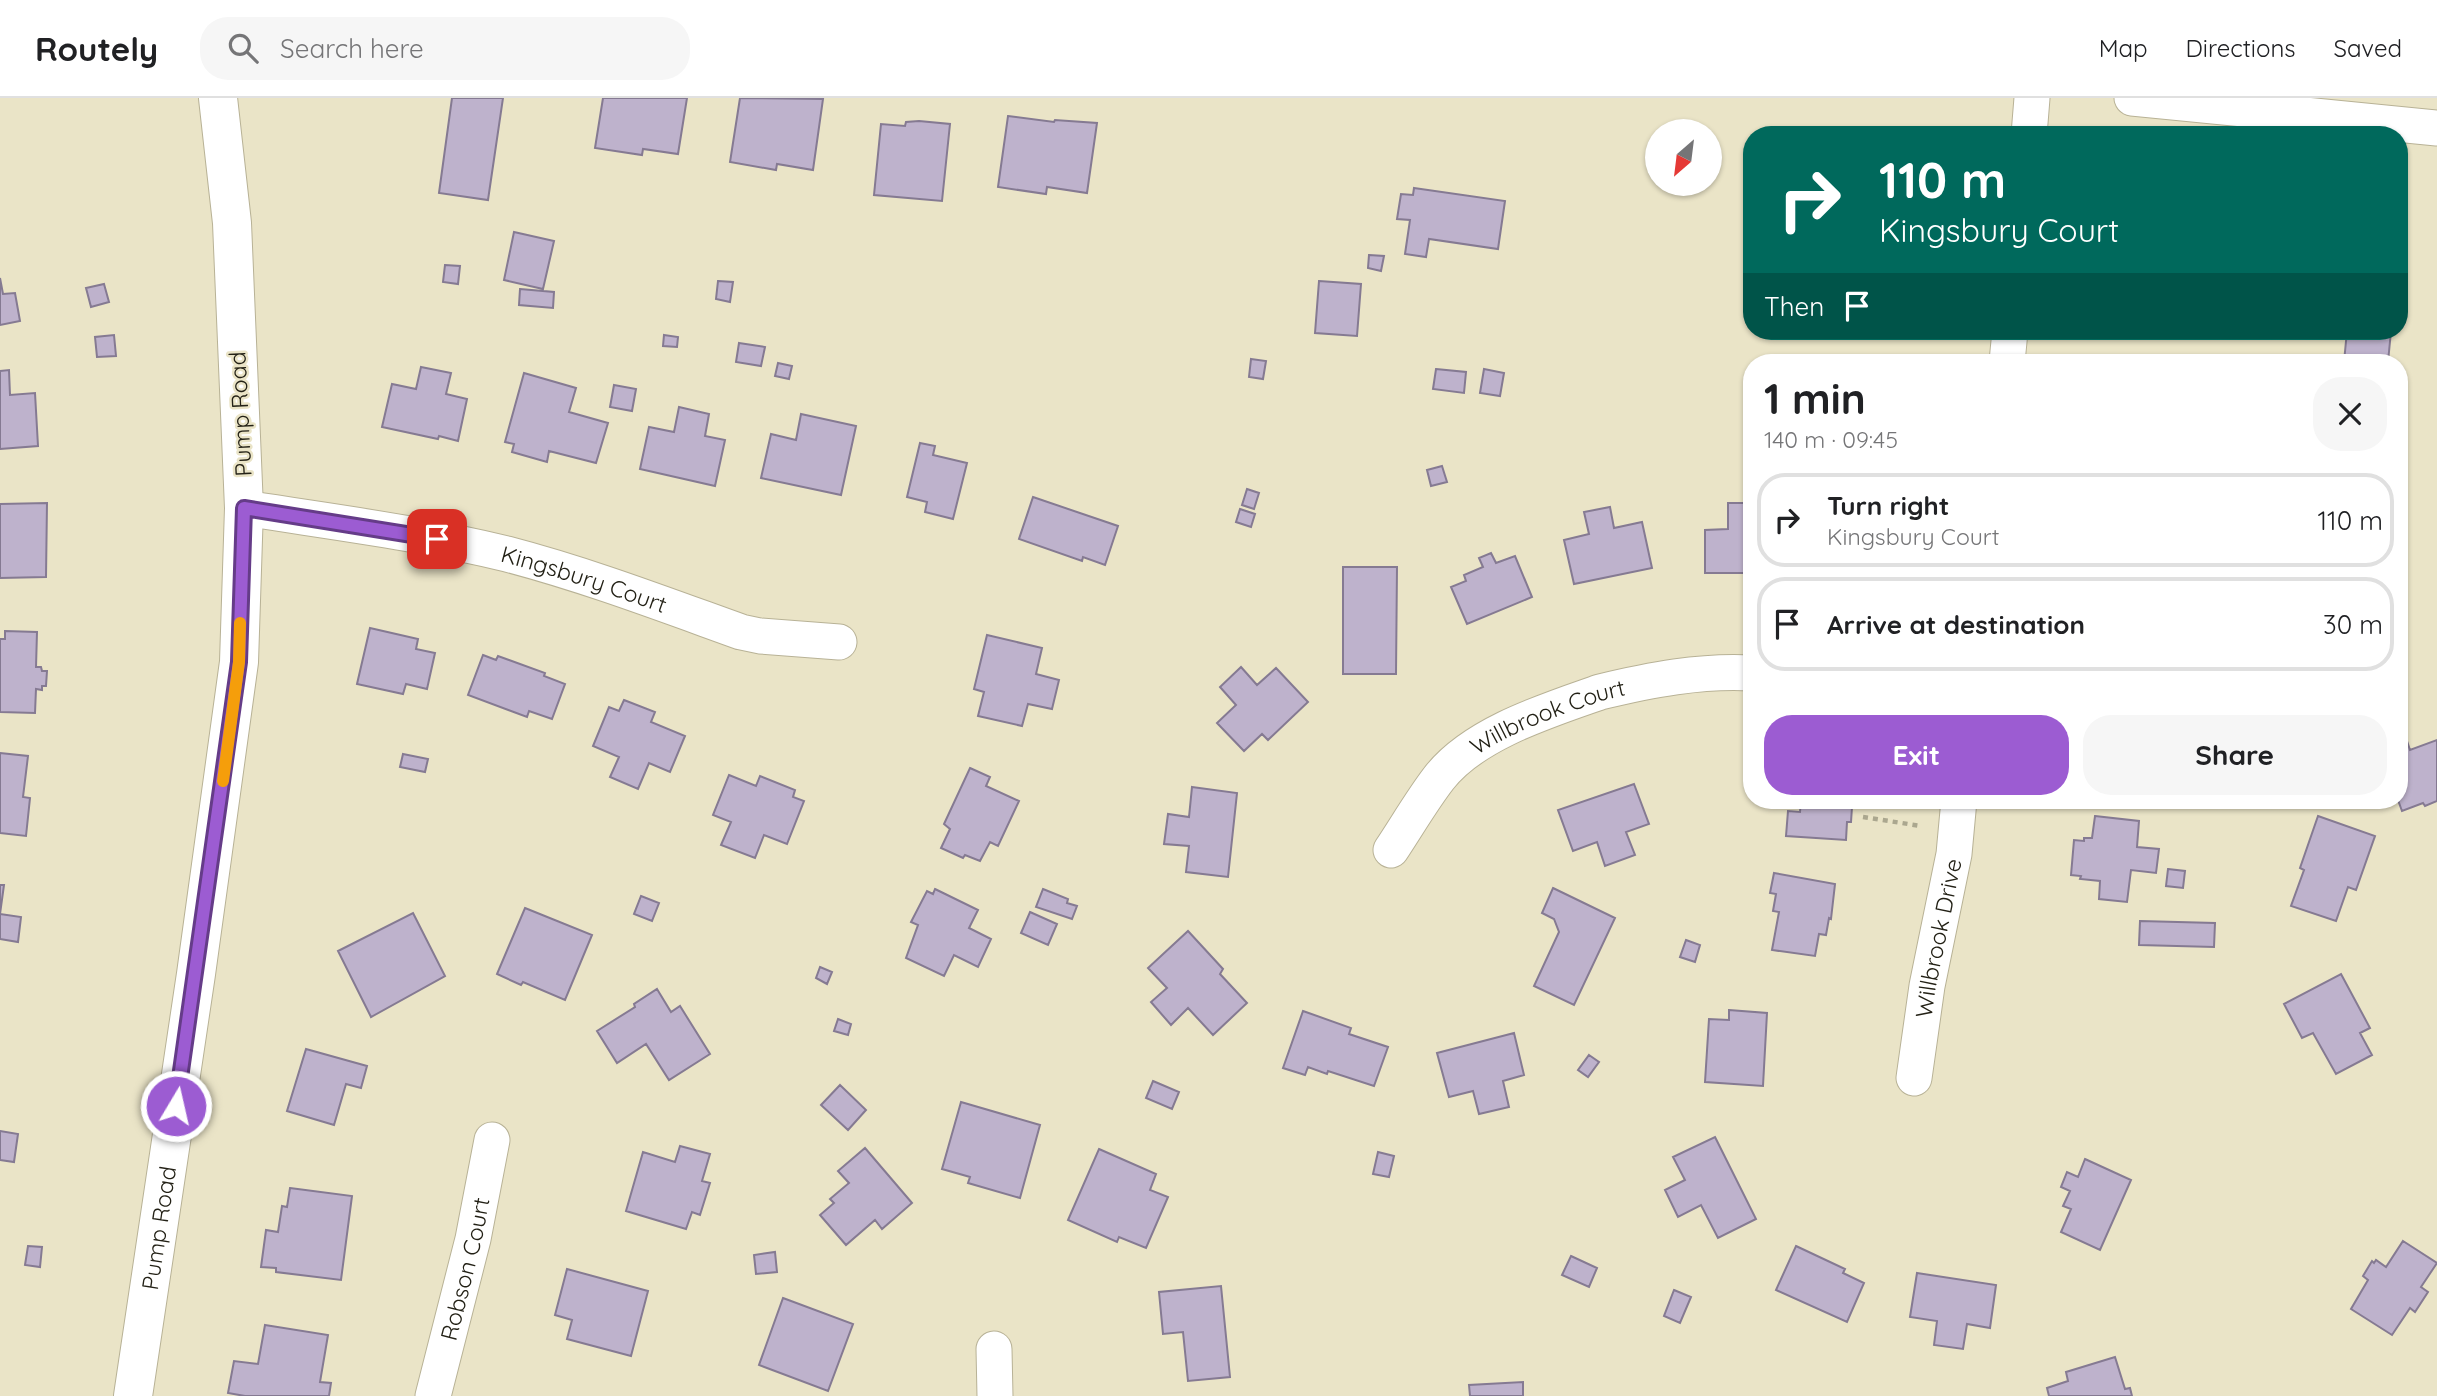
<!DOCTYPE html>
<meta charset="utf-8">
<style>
body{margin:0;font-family:Quicksand,sans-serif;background:#f6f6f6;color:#202124;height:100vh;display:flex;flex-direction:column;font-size:26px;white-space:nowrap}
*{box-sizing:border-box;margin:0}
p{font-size:23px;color:#757577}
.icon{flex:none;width:38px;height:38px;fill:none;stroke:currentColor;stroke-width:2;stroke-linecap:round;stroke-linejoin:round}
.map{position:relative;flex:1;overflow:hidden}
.details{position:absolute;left:1743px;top:256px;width:665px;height:455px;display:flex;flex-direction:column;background:#fff;border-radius:28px;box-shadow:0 2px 5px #0004}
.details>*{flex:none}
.top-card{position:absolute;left:1743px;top:28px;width:665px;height:214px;border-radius:28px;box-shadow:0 2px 5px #0004;background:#00695c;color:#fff;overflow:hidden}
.needle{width:46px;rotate:208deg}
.fabs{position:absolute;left:1645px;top:21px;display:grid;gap:14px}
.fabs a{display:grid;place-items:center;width:77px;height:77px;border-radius:50%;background:#fff;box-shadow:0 2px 5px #0004;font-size:35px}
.pin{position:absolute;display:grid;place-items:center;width:60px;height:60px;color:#fff;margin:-30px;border-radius:14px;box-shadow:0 4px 10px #0006}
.me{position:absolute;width:77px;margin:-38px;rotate:9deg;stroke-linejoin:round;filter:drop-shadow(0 0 5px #0008)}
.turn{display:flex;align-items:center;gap:24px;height:147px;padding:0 21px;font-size:32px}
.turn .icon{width:91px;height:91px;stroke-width:2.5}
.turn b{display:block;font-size:49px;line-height:60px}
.then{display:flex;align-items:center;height:66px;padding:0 21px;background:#0003;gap:14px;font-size:26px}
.round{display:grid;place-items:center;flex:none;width:74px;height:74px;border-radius:28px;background:#f6f6f6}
.overview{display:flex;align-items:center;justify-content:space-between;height:119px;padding:0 21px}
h1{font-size:42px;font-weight:800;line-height:52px}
.cta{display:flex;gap:14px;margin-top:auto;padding:14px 21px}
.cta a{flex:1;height:80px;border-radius:28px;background:#9c5cd2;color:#fff;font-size:28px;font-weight:800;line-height:80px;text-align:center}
.cta a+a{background:#f6f6f6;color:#202124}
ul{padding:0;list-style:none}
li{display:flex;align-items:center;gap:21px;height:94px;margin:0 14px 10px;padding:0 7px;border:4px solid #e0e0e0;border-radius:28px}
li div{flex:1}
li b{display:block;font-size:26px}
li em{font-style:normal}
header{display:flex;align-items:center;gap:42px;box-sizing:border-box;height:98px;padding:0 35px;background:#fff;border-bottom:2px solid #e0e0e0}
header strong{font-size:33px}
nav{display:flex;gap:38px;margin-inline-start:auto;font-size:24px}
.search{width:490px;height:63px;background:#f6f6f6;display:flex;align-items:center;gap:18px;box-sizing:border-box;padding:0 24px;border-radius:28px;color:#757577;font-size:26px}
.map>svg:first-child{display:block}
.building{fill:#beb2cc;stroke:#857a92;stroke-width:2}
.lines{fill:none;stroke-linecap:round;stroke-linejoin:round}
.street-casing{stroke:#b8b296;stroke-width:37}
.secondary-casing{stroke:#b8b296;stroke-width:40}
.path{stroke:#aba78f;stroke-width:4.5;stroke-dasharray:5 5;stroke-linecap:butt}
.street{stroke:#fff;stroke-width:35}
.secondary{stroke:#fff;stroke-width:38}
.route-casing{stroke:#653c88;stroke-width:18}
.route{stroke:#9c5cd2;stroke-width:12}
.slow{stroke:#f59e0b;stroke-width:12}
.labels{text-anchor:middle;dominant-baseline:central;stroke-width:5;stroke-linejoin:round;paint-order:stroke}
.street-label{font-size:23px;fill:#232116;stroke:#eae4c7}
</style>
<header>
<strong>Routely</strong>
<div class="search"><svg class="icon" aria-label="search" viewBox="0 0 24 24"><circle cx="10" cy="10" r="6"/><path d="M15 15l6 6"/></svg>Search here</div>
<nav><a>Map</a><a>Directions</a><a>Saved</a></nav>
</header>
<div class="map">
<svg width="2437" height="1298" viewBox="0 0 2437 1298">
<rect width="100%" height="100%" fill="#eae4c7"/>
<!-- building -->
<path class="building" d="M 452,0 L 503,0 L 488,102 L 439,95 Z
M 603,0 L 687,0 L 678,56 L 643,51 L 642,57 L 595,50 Z
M 740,0 L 823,1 L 813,72 L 777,66 L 776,72 L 730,64 Z
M 1008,18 L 1054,24 L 1055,22 L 1097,25 L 1087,95 L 1047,89 L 1046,96 L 998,89 Z
M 919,23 L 950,26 L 942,103 L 874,97 L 881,26 L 905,28 L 906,24 Z
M 1414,90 L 1505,103 L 1498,151 L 1429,141 L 1426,159 L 1405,156 L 1410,122 L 1397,121 L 1401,96 L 1413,97 Z
M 514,134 L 554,143 L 543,191 L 504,182 Z
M 1369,157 L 1384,158 L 1381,173 L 1368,170 Z
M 445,167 L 460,168 L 458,186 L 443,184 Z
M 0,180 L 3,196 L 15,195 L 20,223 L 0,227 Z
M 718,183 L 733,184 L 730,204 L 716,201 Z
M 1319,183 L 1361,186 L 1357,238 L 1315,235 Z
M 104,186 L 109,204 L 91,209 L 86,190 Z
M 520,191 L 554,194 L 553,210 L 519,207 Z
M 2347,233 L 2391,233 L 2388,264 L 2344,264 Z
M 114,237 L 116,258 L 97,259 L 95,239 Z
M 664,237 L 678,239 L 677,249 L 663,248 Z
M 739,245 L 765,249 L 761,268 L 736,264 Z
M 1251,261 L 1266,263 L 1263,281 L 1249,279 Z
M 778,265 L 792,268 L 789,281 L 775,278 Z
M 421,269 L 451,275 L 446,296 L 467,301 L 458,343 L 439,338 L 438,341 L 382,329 L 392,286 L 416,291 Z
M 1436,271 L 1466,274 L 1464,295 L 1433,291 Z
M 1484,271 L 1504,275 L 1500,298 L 1480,295 Z
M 9,272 L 10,297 L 35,295 L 38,348 L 0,351 L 0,273 Z
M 524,275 L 576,290 L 569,314 L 608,325 L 596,365 L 549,353 L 547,364 L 512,354 L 514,346 L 505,344 Z
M 614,287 L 636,291 L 632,313 L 610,309 Z
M 679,309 L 709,316 L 705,338 L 725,342 L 715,388 L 640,371 L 649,329 L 674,334 Z
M 801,316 L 856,328 L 841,397 L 761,380 L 771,336 L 796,342 Z
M 920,345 L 935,348 L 933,357 L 967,365 L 953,421 L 925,414 L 927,404 L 907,399 Z
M 1442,368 L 1447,384 L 1431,388 L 1427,372 Z
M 1247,391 L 1259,395 L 1254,411 L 1242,407 Z
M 1033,399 L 1118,428 L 1105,467 L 1083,459 L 1082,463 L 1019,441 Z
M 47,405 L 46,479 L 0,480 L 0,406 Z
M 1728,405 L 1752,405 L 1752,475 L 1705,475 L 1705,432 L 1728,431 Z
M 1610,409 L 1614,430 L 1642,424 L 1652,470 L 1574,486 L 1564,442 L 1589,436 L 1584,414 Z
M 1240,411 L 1255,416 L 1251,429 L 1236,424 Z
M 1491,455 L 1496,465 L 1515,458 L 1532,499 L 1467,526 L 1451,489 L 1466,483 L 1464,477 L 1483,469 L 1479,460 Z
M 1343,469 L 1397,469 L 1396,576 L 1343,576 Z
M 370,530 L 418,541 L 416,551 L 435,555 L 427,591 L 406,586 L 403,596 L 357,586 Z
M 5,533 L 37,534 L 36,569 L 41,569 L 42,573 L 47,573 L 46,588 L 42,588 L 42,592 L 36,591 L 35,615 L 0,614 L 0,541 L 5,541 Z
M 987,537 L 1042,550 L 1036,576 L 1059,582 L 1052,611 L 1028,606 L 1022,628 L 978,618 L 984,594 L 974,591 Z
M 483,557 L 496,562 L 498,558 L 545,575 L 544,578 L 565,586 L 552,621 L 529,613 L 527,619 L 468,597 Z
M 1241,569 L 1257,587 L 1276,570 L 1308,604 L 1268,642 L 1262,636 L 1244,653 L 1217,625 L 1236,607 L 1220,589 Z
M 624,602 L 655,614 L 651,624 L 685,638 L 670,674 L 649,665 L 638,691 L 610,679 L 619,659 L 593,648 L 609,609 L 619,613 Z
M 2403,631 L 2410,652 L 2437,642 L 2437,703 L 2425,708 L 2423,705 L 2402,713 L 2398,702 L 2399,632 Z
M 0,655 L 28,658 L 23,699 L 30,700 L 26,738 L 0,735 Z
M 403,656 L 428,661 L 425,674 L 400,669 Z
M 970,670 L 990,679 L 986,688 L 1019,703 L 998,748 L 990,744 L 980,763 L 965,757 L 963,760 L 941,750 L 950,731 L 944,726 Z
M 729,677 L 756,688 L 760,678 L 795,692 L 793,699 L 804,703 L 787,746 L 764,737 L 755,760 L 721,747 L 731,724 L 713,717 Z
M 1634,686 L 1649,726 L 1626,734 L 1635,757 L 1605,768 L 1597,744 L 1573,753 L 1558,712 Z
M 1192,689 L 1237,695 L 1228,779 L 1186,774 L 1189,748 L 1164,746 L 1168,716 L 1189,719 Z
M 1801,702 L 1850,702 L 1850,708 L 1852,709 L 1851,724 L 1847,724 L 1846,742 L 1786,738 L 1788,713 L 1800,714 Z
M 2095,718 L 2139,723 L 2137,749 L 2159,751 L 2156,775 L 2131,772 L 2127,804 L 2099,801 L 2100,783 L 2080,781 L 2081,778 L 2071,777 L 2074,742 L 2084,743 L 2084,740 L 2092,740 Z
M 2318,718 L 2375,738 L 2356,792 L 2348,789 L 2336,823 L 2291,808 L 2304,772 L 2300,770 Z
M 2168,771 L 2185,773 L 2183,790 L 2166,788 Z
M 1774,775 L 1835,786 L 1831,821 L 1829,820 L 1826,837 L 1819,836 L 1815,858 L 1772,852 L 1779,814 L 1773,813 L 1776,796 L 1770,795 Z
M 0,787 L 4,787 L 0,816 L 21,819 L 18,844 L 0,841 Z
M 1553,790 L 1615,820 L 1574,907 L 1534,888 L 1559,834 L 1554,821 L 1542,815 Z
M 935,791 L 978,812 L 969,830 L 991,841 L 978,869 L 954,857 L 944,878 L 906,860 L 918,827 L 911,824 L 927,793 L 933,796 Z
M 1043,791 L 1068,801 L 1067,805 L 1077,808 L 1072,821 L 1036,809 Z
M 641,798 L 659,805 L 652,823 L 634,816 Z
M 525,810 L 592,837 L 565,902 L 523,884 L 521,887 L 497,876 Z
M 1030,814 L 1057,826 L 1048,847 L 1021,835 Z
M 413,815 L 445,878 L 371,919 L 338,853 Z
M 2140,823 L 2215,825 L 2214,849 L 2139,847 Z
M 1188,833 L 1223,871 L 1220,876 L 1247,905 L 1213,937 L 1188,910 L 1171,927 L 1151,904 L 1167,890 L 1148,870 Z
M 1686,842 L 1700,847 L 1695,864 L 1680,859 Z
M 820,869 L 832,874 L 827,886 L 816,880 Z
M 2341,876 L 2370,930 L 2360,935 L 2372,957 L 2336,976 L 2313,935 L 2302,940 L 2284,906 Z
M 657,891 L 671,914 L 680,908 L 710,956 L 669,982 L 646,946 L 617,965 L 597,933 L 635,909 L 634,906 Z
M 1729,912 L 1767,915 L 1763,988 L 1705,984 L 1709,921 L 1729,922 Z
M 1303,913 L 1351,930 L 1349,936 L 1388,949 L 1374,988 L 1328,973 L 1327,976 L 1308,969 L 1305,977 L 1283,970 Z
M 838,921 L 851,926 L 848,937 L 834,933 Z
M 1514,935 L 1524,977 L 1503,983 L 1509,1009 L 1479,1016 L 1473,993 L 1449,999 L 1437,955 Z
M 306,951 L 367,968 L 361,990 L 346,986 L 334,1027 L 287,1013 Z
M 1589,957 L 1599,964 L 1588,979 L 1578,972 Z
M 1153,983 L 1179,994 L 1172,1011 L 1146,1000 Z
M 840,987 L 866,1012 L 848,1032 L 821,1007 Z
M 961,1004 L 1040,1027 L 1020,1100 L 968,1085 L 970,1079 L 942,1071 Z
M 0,1033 L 18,1036 L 14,1064 L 0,1062 Z
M 1715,1039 L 1756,1121 L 1718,1140 L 1701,1107 L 1678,1119 L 1665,1092 L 1685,1082 L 1673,1059 Z
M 680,1048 L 710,1056 L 702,1083 L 710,1085 L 700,1117 L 692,1114 L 686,1131 L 626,1113 L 643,1054 L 675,1064 Z
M 865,1050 L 912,1105 L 882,1131 L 875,1122 L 846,1147 L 820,1117 L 834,1105 L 830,1101 L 849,1085 L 838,1073 Z
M 1099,1051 L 1156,1076 L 1150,1092 L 1168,1099 L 1146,1150 L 1119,1139 L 1117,1144 L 1068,1122 Z
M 1378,1054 L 1394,1058 L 1389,1079 L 1373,1076 Z
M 2085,1061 L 2131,1082 L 2100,1152 L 2061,1134 L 2071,1111 L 2063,1108 L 2070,1093 L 2061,1089 L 2067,1074 L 2078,1079 Z
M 290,1090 L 352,1098 L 341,1182 L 276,1174 L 276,1170 L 261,1169 L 266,1132 L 278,1134 L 282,1108 L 287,1109 Z
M 2403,1143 L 2437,1165 L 2421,1189 L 2428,1194 L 2415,1214 L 2410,1210 L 2392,1237 L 2351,1211 L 2368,1182 L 2363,1178 L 2372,1163 L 2374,1165 L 2376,1162 L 2386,1169 Z
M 28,1148 L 42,1149 L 40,1169 L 25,1167 Z
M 1796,1148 L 1845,1171 L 1843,1175 L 1864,1185 L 1847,1224 L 1776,1192 Z
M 775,1154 L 777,1174 L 756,1176 L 754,1157 Z
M 1571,1158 L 1597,1170 L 1589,1189 L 1562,1177 Z
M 567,1171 L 648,1193 L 631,1258 L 567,1241 L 572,1222 L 555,1217 Z
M 1917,1175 L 1996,1187 L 1990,1230 L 1967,1226 L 1963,1251 L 1934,1247 L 1937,1223 L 1910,1219 Z
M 1221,1188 L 1230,1279 L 1188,1283 L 1183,1234 L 1163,1236 L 1159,1194 Z
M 1674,1192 L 1691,1199 L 1680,1225 L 1664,1218 Z
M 783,1200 L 853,1226 L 828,1293 L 759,1267 Z
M 265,1227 L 328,1237 L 320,1284 L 331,1285 L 329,1298 L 245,1298 L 228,1295 L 234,1263 L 258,1266 Z
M 2115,1259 L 2125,1291 L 2130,1290 L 2132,1298 L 2049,1298 L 2047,1290 L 2068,1283 L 2066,1274 Z
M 1523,1284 L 1523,1298 L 1470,1298 L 1469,1287 Z"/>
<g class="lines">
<!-- street casing -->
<g class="street-casing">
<g id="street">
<path d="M 2132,0 L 2437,30"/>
<path d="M 2029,37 L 2032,0"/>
<path d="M 2007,264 L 2010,233"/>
<path id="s1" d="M 244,410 C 332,424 421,435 507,456 C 587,477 663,506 741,534 L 760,538 L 839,544"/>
<path id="s2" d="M 1391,752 C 1407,728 1422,702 1439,680 C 1474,635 1549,612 1600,594 C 1650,582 1701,572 1752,575"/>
<path id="s3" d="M 1914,980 L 1927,888 L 1954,756 L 1959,702"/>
<path d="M 994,1251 L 995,1298"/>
<path id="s4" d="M 433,1298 L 473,1141 L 492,1042"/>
</g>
</g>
<!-- secondary casing -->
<g class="secondary-casing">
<g id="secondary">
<path id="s5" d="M 133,1298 L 196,876 L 239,564 L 244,410 L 232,125 L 218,0"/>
</g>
</g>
<!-- path -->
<path class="path" d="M 1863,719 L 1921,728"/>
<!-- street -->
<use href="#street" class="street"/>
<!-- secondary -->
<use href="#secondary" class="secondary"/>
</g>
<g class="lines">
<!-- route casing -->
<g class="route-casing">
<path id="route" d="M 176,1008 L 239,564 L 244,410 L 437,441"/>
</g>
<!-- route -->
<use href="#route" class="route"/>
<!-- slow -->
<path class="slow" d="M 223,683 L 239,564 L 240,525"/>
</g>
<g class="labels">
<!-- street labels -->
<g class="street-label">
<text transform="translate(240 316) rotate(-93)">Pump Road</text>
<text stroke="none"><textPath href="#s1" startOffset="348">Kingsbury Court</textPath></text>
<text stroke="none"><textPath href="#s2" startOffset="214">Willbrook Court</textPath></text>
<text stroke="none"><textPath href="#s3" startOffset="142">Willbrook Drive</textPath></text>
<text stroke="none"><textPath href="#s5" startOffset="170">Pump Road</textPath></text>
<text stroke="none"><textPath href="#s4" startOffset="131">Robson Court</textPath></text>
</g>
</g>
</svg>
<div class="fabs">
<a><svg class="needle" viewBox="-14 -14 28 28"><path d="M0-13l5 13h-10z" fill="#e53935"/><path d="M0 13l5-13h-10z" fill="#757577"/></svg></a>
</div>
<div class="pin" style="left:437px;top:441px;background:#d93025"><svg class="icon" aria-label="arrive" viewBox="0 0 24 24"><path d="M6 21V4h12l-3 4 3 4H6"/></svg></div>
<svg class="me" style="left:176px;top:1008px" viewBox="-20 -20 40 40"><circle r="17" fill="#9c5cd2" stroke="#fff" stroke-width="3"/><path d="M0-11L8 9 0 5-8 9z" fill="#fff"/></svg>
<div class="top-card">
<div class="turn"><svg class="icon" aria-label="right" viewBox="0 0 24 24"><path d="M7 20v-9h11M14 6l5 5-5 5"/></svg><div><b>110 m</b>Kingsbury Court</div></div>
<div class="then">Then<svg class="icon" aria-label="arrive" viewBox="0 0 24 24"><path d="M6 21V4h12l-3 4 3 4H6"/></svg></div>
</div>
<section class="details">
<div class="overview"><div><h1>1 min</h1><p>140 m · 09:45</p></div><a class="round"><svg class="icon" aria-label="close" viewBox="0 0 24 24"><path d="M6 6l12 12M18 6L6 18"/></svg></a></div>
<ul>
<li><svg class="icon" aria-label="right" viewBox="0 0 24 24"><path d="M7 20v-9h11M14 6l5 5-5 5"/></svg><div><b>Turn right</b><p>Kingsbury Court</p></div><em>110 m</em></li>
<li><svg class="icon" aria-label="arrive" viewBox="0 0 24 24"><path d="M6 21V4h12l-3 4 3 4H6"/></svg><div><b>Arrive at destination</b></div><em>30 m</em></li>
</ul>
<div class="cta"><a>Exit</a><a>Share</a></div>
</section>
</div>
